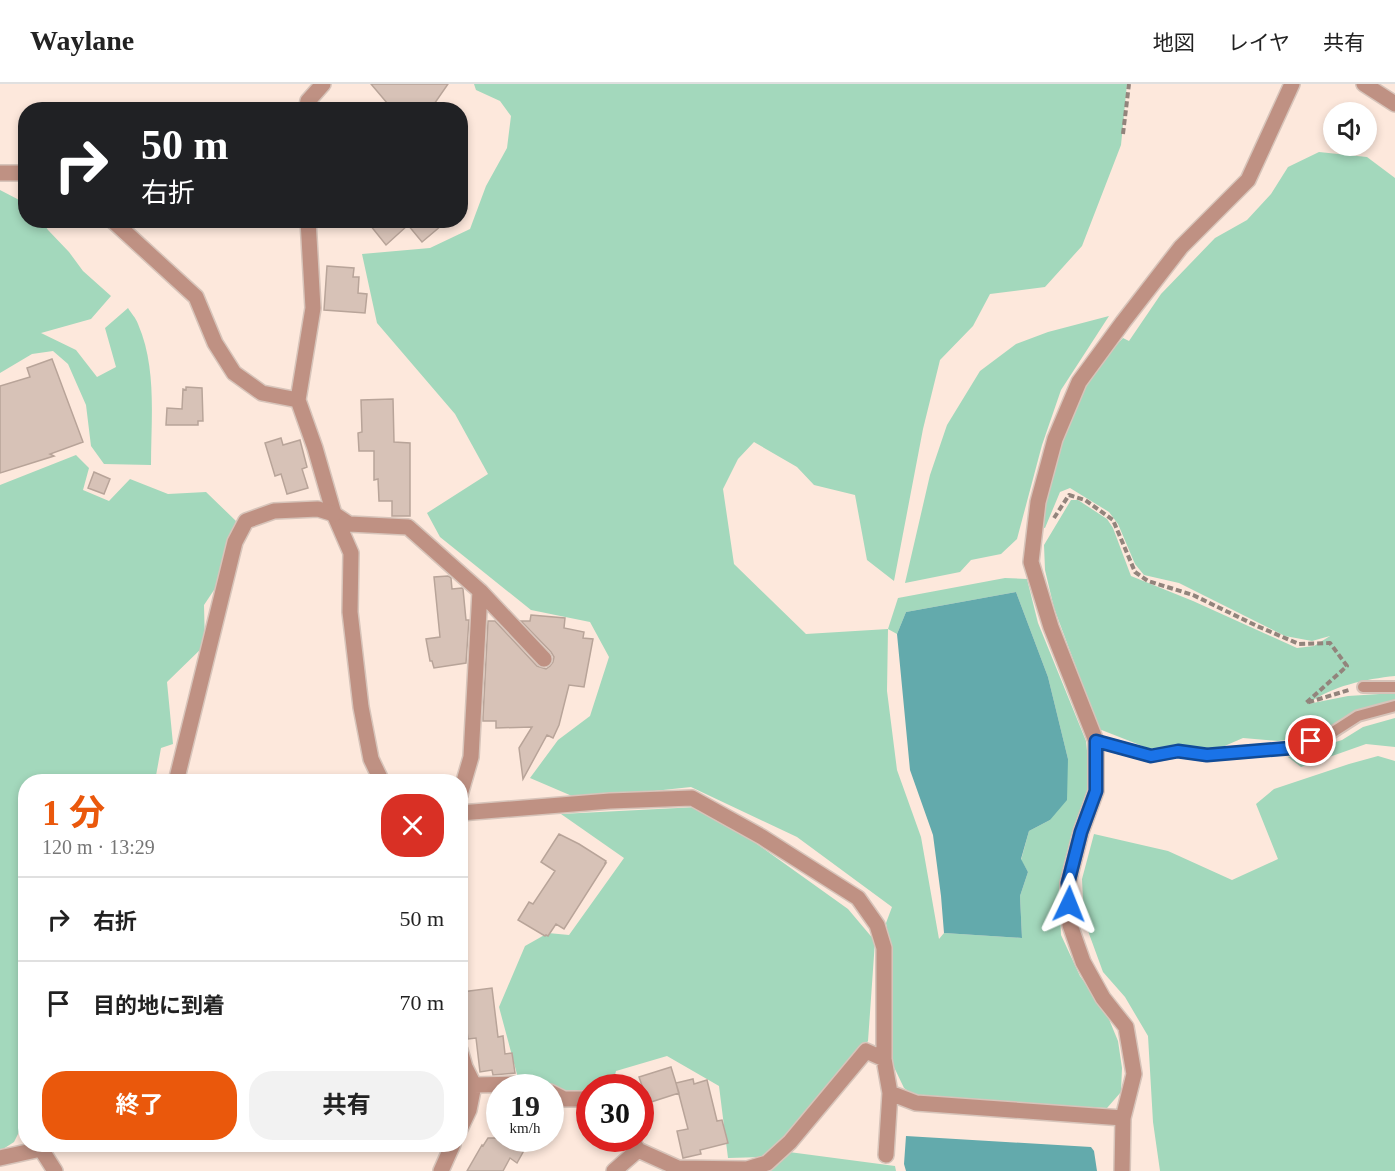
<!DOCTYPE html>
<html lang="ja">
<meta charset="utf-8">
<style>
body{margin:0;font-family:"Times New Roman","Noto Sans JP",serif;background:#f2f2f2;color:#222;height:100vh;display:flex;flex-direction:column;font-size:22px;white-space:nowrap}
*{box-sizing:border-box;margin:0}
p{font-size:20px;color:#767676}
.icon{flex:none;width:33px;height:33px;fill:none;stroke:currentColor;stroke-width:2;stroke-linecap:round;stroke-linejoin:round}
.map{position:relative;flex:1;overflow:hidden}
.panel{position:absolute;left:18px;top:690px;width:450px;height:378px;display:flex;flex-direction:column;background:#fff;border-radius:24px;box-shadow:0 3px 9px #0003}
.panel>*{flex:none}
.banner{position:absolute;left:18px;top:18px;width:450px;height:126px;border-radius:24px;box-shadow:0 3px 9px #0003;background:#202124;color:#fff;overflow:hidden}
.controls{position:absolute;left:1323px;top:18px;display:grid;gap:12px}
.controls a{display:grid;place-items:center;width:54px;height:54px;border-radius:50%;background:#fff;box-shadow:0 3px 9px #0003;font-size:30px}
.speed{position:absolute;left:486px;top:990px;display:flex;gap:12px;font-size:30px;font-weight:700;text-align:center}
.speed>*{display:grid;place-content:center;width:78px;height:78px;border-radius:50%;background:#fff;box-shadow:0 3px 9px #0003;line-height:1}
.speed small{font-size:15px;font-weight:400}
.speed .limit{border:9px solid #d22;background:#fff;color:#111}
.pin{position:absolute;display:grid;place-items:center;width:51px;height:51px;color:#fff;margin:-26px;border:3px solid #fff;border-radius:50%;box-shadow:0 2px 6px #0007}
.me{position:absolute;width:66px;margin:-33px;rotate:2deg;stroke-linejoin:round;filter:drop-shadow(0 0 4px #0008)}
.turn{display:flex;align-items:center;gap:21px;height:126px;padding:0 24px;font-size:27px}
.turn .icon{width:78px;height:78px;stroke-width:2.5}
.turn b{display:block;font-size:42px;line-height:51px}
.round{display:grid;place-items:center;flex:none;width:63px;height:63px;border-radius:24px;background:#f2f2f2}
.summary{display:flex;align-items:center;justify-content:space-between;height:102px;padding:0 24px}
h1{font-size:36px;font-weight:700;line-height:45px;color:#ea580c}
.button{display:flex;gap:12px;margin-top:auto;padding:12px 24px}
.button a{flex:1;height:69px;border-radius:24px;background:#ea580c;color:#fff;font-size:24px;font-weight:700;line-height:69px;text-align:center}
.button a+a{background:#f2f2f2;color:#222}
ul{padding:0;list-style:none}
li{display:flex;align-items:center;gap:18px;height:84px;padding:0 24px;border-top:2px solid #e0e0e0}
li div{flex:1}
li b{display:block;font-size:22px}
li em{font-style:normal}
header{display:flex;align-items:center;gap:36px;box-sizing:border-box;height:84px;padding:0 30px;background:#fff;border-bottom:2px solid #e0e0e0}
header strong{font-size:28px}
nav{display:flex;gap:33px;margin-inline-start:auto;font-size:21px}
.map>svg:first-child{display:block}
.green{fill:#a3d8bc;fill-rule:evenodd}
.water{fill:#63aaac}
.building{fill:#d7c2b7;stroke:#b8a499;stroke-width:1.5}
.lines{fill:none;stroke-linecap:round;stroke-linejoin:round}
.service-casing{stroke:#d7c4ba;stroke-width:14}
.minor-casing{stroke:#d7c4ba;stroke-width:18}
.tertiary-casing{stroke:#d7c4ba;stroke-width:18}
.path{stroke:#92847c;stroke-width:4;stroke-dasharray:6 3;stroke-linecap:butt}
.service{stroke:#bf9183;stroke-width:10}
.minor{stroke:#bf9183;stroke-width:15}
.tertiary{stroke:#bf9183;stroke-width:15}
.route-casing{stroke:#114b97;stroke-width:15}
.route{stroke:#1a73e8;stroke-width:10}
</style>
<header>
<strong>Waylane</strong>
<nav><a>地図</a><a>レイヤ</a><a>共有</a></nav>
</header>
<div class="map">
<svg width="1395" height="1087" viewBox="0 0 1395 1087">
<rect width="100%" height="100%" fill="#fde8dc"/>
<!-- green -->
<path class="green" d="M 474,0 L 1127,0 L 1121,61 L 1082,162 L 1045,203 L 990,210 L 973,242 L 940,276 L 923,345 L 894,497 L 867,476 L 855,411 L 814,401 L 797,383 L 754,358 L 738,375 L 723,405 L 734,480 L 806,550 L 888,545 L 898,514 L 1005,494 L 1027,495 L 1038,539 L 1086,657 L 1090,696 L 1085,722 L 1071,758 L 1059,804 L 1061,851 L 1080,892 L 1106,928 L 1118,957 L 1122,984 L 1121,1008 L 1107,1024 L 919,1015 L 904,1004 L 893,981 L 889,959 L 890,863 L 886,839 L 892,823 L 797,753 L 691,703 L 579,715 L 530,694 L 558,656 L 590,632 L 609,573 L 590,538 L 531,526 L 440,453 L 427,429 L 488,390 L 455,330 L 377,239 L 362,170 L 430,164 L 470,145 L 486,102 L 507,64 L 511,32 L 500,17 L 476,6 ZM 1016,508 L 1048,593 L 1068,675 L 1050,736 L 1029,747 L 1021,776 L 1028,788 L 1020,812 L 1022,854 L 944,849 L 939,855 L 921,753 L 897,686 L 887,607 L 888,545 L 897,550 L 906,528 Z
M 1319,68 L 1367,73 L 1395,94 L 1395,592 C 1366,595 1331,602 1308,620 L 1348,612 L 1395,609 L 1395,617 L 1355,627 L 1331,645 L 1303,654 L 1278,657 L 1243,654 L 1220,664 L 1150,665 L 1099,645 L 1054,524 L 1045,486 L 1044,461 L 1071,416 L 1078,416 L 1107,435 L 1113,444 L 1131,492 L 1193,517 L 1297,564 L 1314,562 L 1330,552 L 1312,557 L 1285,552 L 1179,499 L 1144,491 L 1135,480 L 1118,440 L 1109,428 L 1070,404 L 1060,408 L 1045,444 L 1041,443 L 1051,387 L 1080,308 L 1098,281 L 1123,254 L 1129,257 L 1161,210 L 1215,154 L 1247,136 L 1271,110 L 1288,83 Z
M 0,106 L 25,119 L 26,136 L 42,137 L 48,146 L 69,168 L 83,187 L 111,212 L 91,235 L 41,249 L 76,266 L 97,293 L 116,283 L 105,244 L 128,224 C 131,229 136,234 138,240 C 157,284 151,334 151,381 L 104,380 L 91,362 L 86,321 L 68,280 L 53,267 L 32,270 L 0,289 Z
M 1109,232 L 1061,306 L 1042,361 L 1017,455 L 1001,470 L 971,476 L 960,488 L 905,499 L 930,391 L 947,341 L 980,287 L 1016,260 L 1048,248 Z
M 76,371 L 89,384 L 83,406 L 109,417 L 130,395 L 168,410 L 206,408 L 236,437 L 218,500 L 204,521 L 205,561 L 167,598 L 173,660 L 161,664 L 155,697 L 26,698 L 25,1001 L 20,1012 L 22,1042 L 14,1058 L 0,1067 L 0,401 Z
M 1395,634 L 1395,663 L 1366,660 L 1301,683 L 1288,673 L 1342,656 L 1363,643 Z
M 1378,672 L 1395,677 L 1395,1087 L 1160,1087 L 1153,1038 L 1148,952 L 1125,913 L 1103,888 L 1084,836 L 1082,795 L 1094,750 L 1168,767 L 1232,796 L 1278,775 L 1256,720 L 1274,705 L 1349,680 Z
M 697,723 L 743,750 L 848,825 L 875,857 L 868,957 L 791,1050 L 765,1073 L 728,1074 L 719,1002 L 667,972 L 616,987 L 612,1003 L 590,1004 L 589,1012 L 565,1009 L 542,998 L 518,994 L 499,923 L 525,862 L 548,849 L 569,851 L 624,774 L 561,730 Z
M 789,1068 L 895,1082 L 896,1087 L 761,1087 Z"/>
<!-- water -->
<path class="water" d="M 1016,508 L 1048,593 L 1068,675 L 1067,716 L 1050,736 L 1029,747 L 1021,775 L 1028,788 L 1020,812 L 1022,854 L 944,849 L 941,812 L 933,751 L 910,686 L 897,550 L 906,528 Z
M 906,1052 L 1091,1063 L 1094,1067 L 1097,1087 L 906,1087 L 904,1080 Z"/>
<!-- building -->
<path class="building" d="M 371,0 L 448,0 L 430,26 L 393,26 Z
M 366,136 L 448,136 L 422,158 L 408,141 L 386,161 Z
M 327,182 L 354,184 L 353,193 L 359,193 L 358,209 L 367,210 L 365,229 L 324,226 Z
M 52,275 L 83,358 L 50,370 L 54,372 L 0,389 L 0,302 L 30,293 L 27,284 Z
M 186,303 L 202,304 L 203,337 L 198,337 L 198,341 L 166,341 L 167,324 L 182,325 L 183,305 L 186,306 Z
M 393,315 L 394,358 L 410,359 L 410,432 L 392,432 L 392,417 L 379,417 L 378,395 L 374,396 L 374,367 L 359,367 L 358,349 L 362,348 L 361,316 Z
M 281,354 L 283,361 L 300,356 L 307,383 L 302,385 L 308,404 L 287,410 L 281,390 L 275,392 L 265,359 Z
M 94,388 L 110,395 L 104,410 L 88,404 Z
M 448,492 L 451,494 L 452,505 L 462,504 L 463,505 L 466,536 L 469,536 L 466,579 L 434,584 L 432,577 L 430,577 L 426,555 L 440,553 L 434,493 Z
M 531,531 L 565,534 L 564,544 L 584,548 L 583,554 L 593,555 L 584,603 L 569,601 L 559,641 L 553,654 L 547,651 L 523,695 L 519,664 L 532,643 L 496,644 L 496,637 L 483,637 L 483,633 L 488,537 L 495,537 L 537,582 L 546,585 L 550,582 L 553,578 L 554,573 L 551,568 L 521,537 L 530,537 Z
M 559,750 L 579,760 L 606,777 L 605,779 L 606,779 L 564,845 L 556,840 L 548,852 L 546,851 L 545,852 L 518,836 L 529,818 L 533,820 L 555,787 L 541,778 Z
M 492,904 L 498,953 L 503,952 L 505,970 L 512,969 L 515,989 L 493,991 L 492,986 L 480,988 L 476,954 L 468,955 L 462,908 Z
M 671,983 L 679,1009 L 648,1019 L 639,993 Z
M 693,995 L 694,1000 L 707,996 L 717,1037 L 722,1036 L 728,1059 L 700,1066 L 701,1070 L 683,1074 L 677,1047 L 688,1045 L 676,999 Z
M 488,1054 L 515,1054 L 527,1061 L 517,1079 L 510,1074 L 503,1087 L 467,1087 L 482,1061 L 483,1062 Z"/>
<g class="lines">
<!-- service casing -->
<g class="service-casing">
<path id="service" d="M 1363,603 L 1395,603
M 1096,657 L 1151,672 L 1178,667 L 1207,671 L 1291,664 L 1330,650 L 1358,632 L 1395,622"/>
</g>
<!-- minor casing -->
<g class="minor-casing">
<path id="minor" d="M 306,26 L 308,17 L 323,0
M 0,89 L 26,89
M 112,136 L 196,213 L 215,259 L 234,289 L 262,309 L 298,316
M 308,136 L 313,224 L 298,316 L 315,364 L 334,430 L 351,469 L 350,528 L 361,623 L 371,675 L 382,698
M 334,430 L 349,440 L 408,443 L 480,507 L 544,575
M 460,711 L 471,673 L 480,507
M 460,729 L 610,717 L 692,714 L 762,753 L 858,814 L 877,841 L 884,864 L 884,975 L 890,1009 L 916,1019 L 1123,1034
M 460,966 L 465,983 L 474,1001 L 469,1026 L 460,1045
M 474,1001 L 520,1000 L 539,1004
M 550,1008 L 564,1015 L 590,1015
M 630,1054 L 638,1066 L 678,1084 L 747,1085 L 767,1079 L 790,1058 L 866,967 L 884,975
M 886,1071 L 890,1009
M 0,1074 L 41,1065
M 441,1087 L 453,1060
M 614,1087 L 638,1066
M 1122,1087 L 1123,1034 L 1134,990 L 1126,943 L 1103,914 L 1083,878 L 1070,841 L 1068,799 L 1081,748 L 1096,707 L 1096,657 L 1051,543 L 1031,478 L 1038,418 L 1055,355 L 1079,298 L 1123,238 L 1181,163 L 1248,96 L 1292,0"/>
</g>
<!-- tertiary casing -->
<g class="tertiary-casing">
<path id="tertiary" d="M 1364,0 L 1395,20
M 176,698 L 235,458 L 246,437 L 274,427 L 318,425 L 334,430
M 40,1060 L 41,1065 L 55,1087"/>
</g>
<!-- path -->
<path class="path" d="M 1123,50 L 1129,0
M 1054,434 L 1069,411 L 1085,416 L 1113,436 L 1135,488 L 1148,497 L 1193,511 L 1257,542 L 1299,560 L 1330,559 L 1347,582 L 1306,619 L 1349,606"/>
<!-- service -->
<use href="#service" class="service"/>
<!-- minor -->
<use href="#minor" class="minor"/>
<!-- tertiary -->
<use href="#tertiary" class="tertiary"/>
</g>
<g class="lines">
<!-- route casing -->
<g class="route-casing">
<path id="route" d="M 1069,820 L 1068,799 L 1081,748 L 1096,707 L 1096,657 L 1151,672 L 1178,667 L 1207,671 L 1291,664 L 1311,657"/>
</g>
<!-- route -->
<use href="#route" class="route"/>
</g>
</svg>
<div class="controls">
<a><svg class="icon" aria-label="sound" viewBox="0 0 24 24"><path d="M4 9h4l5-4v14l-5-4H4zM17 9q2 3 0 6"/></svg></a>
</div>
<div class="speed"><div>19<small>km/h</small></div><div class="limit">30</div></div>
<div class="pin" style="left:1311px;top:657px;background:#d93025"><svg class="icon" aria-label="arrive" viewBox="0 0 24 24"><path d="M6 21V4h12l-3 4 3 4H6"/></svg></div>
<svg class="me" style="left:1069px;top:820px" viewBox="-20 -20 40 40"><path d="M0-17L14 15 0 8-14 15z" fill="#1a73e8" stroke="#fff" stroke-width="4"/></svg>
<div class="banner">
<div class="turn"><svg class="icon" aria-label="right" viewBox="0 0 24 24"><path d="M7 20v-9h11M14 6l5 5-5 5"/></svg><div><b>50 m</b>右折</div></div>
</div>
<section class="panel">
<div class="summary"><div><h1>1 分</h1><p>120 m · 13:29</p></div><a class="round" style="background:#d93025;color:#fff"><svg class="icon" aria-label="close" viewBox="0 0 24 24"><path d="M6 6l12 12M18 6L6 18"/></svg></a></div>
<ul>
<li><svg class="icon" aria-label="right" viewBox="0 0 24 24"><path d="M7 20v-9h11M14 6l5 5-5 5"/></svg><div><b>右折</b></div><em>50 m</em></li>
<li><svg class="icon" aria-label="arrive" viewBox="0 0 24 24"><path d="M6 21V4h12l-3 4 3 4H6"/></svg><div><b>目的地に到着</b></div><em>70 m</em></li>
</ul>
<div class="button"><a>終了</a><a>共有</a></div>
</section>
</div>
